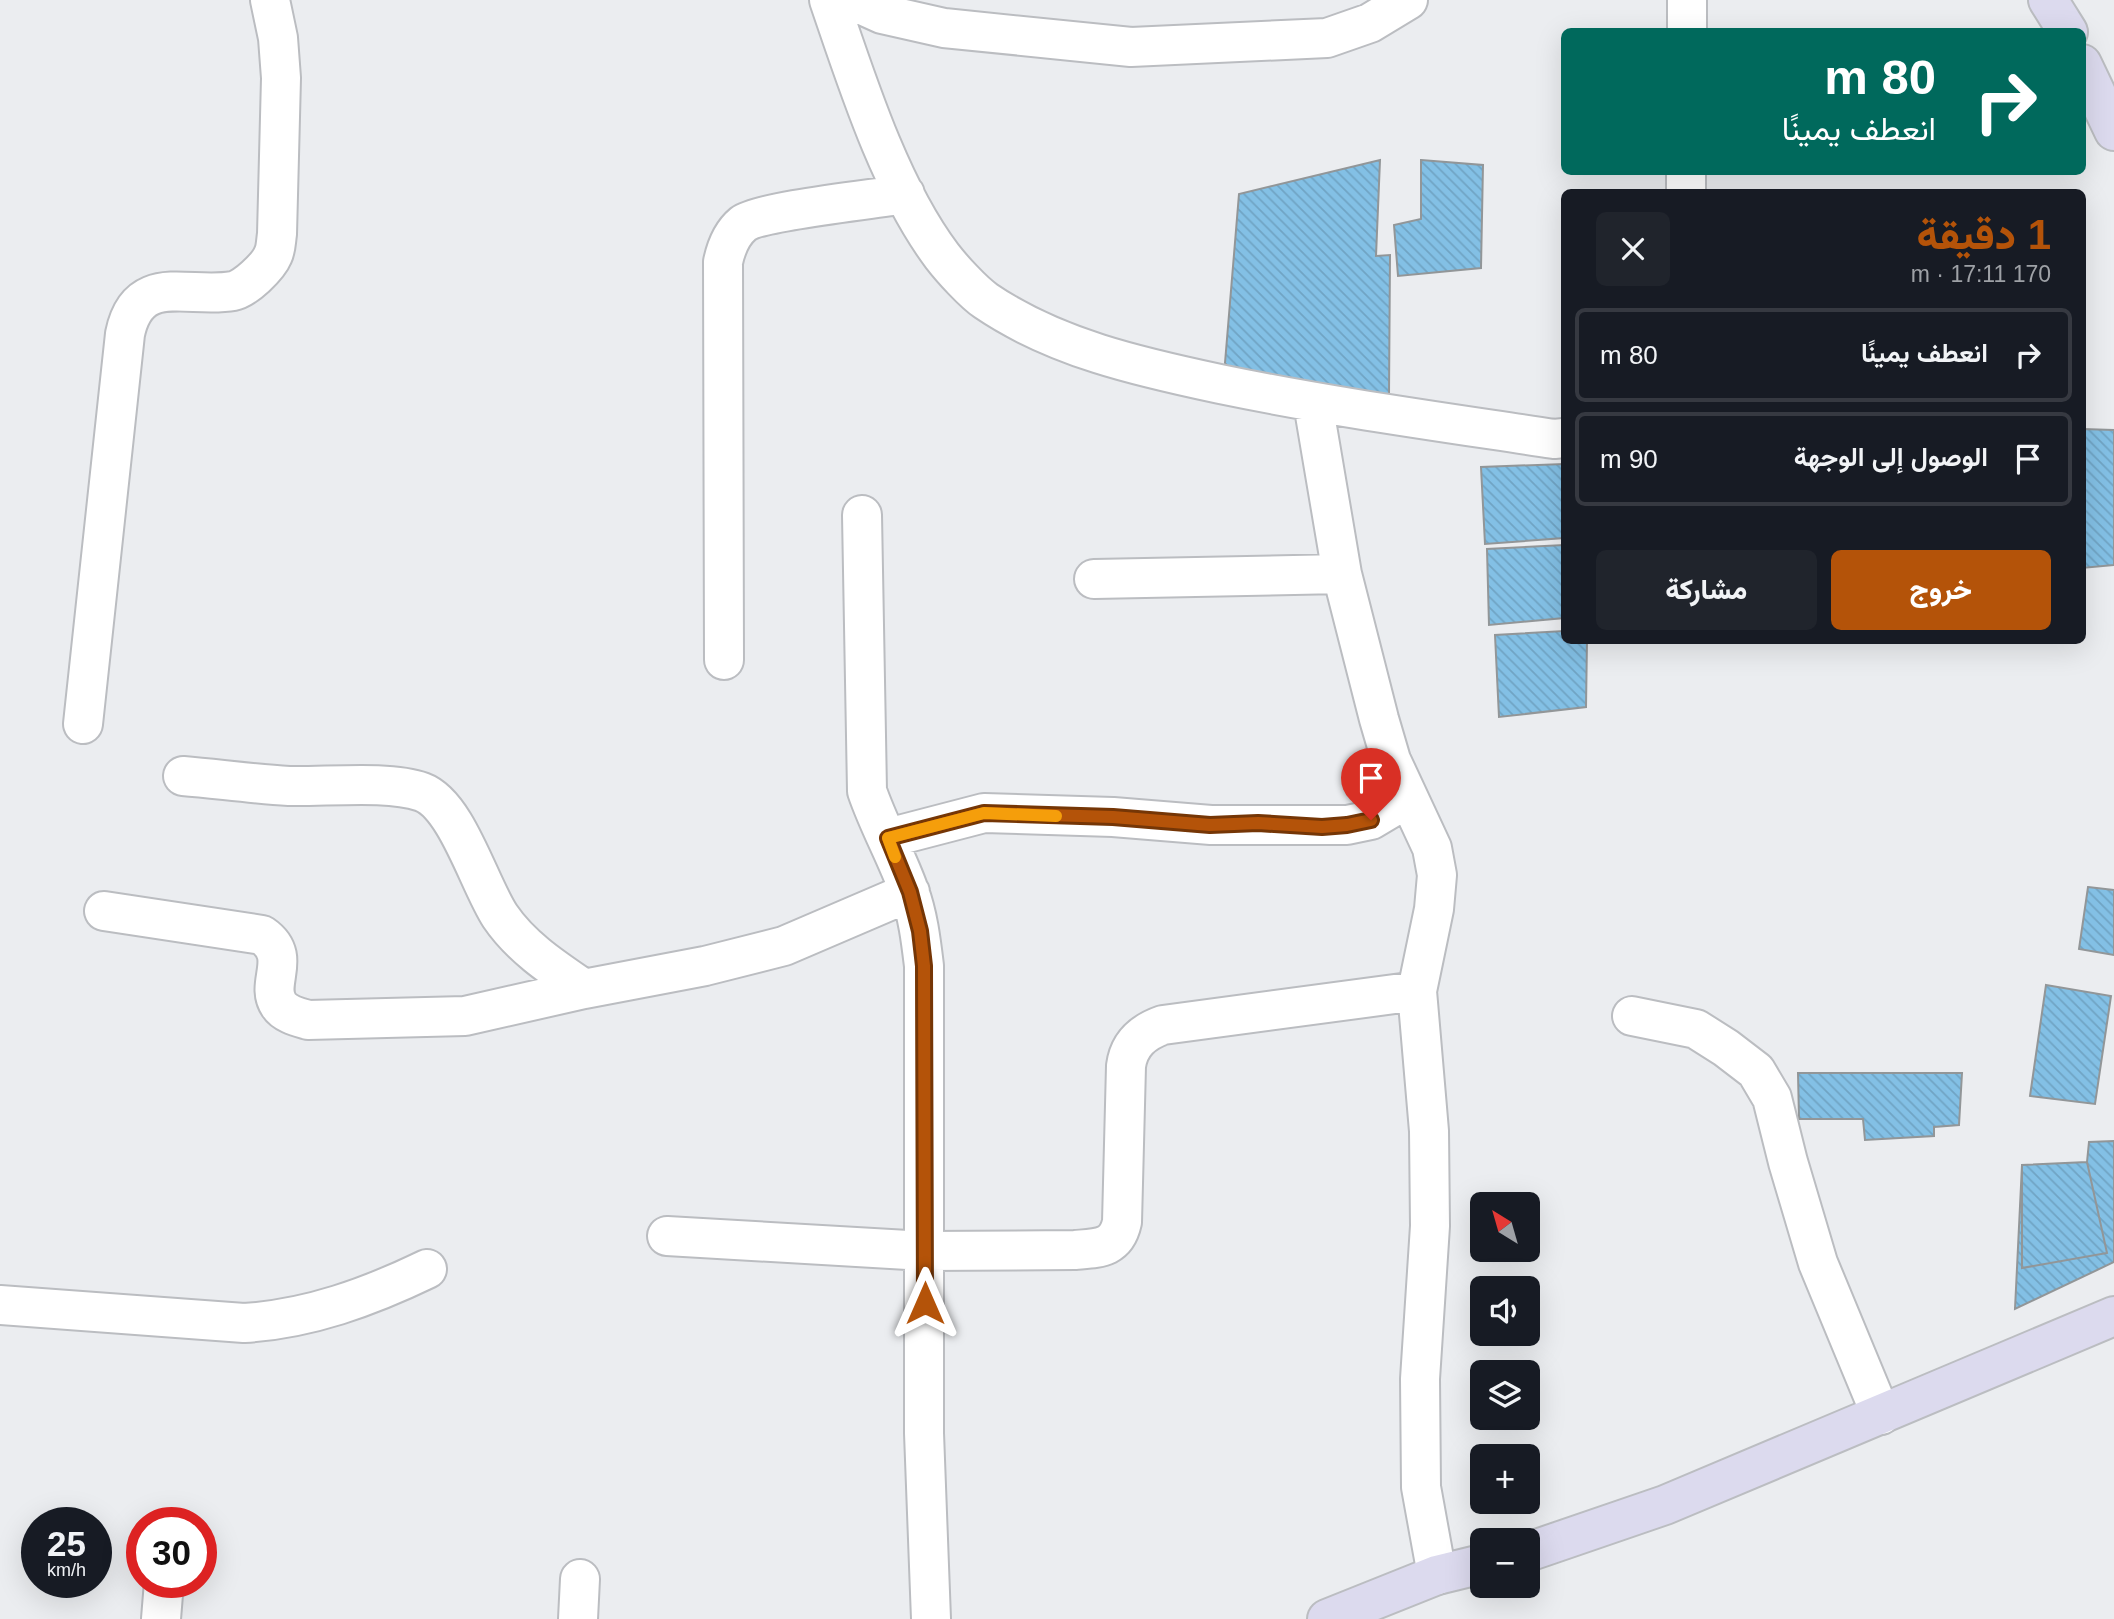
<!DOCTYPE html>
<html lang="ar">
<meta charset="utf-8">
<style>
body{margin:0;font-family:Arial,Vazirmatn,sans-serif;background:#20242c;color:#f1f3f6;direction:rtl;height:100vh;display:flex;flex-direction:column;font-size:26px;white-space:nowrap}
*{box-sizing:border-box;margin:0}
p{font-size:23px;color:#9ea1a6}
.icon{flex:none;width:38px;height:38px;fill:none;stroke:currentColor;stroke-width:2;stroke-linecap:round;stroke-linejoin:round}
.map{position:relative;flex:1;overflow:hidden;direction:ltr}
.sheet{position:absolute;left:1561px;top:189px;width:525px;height:455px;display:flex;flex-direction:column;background:#171b24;border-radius:10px;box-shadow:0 7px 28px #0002;direction:rtl}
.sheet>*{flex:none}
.top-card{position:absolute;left:1561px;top:28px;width:525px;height:147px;border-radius:10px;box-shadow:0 7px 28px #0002;direction:rtl;background:#00695c;color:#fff;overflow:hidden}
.needle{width:46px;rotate:323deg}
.fabs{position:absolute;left:1470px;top:1192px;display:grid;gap:14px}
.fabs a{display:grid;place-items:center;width:70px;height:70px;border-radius:10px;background:#171b24;box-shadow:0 7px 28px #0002;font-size:35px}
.speed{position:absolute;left:21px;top:1507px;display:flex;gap:14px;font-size:35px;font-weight:700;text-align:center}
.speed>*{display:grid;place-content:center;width:91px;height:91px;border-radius:50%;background:#171b24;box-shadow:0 7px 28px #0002;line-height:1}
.speed small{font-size:18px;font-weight:400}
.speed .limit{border:10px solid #d22;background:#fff;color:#111}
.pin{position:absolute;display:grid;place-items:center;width:60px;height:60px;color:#fff;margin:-72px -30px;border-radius:50% 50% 50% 0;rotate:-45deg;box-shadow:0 0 7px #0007}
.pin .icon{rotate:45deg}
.me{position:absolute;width:77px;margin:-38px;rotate:0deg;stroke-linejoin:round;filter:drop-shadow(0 0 5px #0008)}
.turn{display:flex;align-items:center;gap:24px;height:147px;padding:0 35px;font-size:32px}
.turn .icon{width:91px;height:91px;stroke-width:2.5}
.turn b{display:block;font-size:49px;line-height:60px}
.round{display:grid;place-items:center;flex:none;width:74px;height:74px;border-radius:10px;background:#20242c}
.head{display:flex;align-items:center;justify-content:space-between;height:119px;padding:0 35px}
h1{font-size:42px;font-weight:800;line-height:52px;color:#b45309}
.cta{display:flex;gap:14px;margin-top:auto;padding:14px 35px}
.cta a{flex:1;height:80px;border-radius:10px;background:#b45309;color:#fff;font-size:28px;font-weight:800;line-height:80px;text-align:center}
.cta a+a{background:#20242c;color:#f1f3f6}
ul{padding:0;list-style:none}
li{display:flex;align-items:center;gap:21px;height:94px;margin:0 14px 10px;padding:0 21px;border:4px solid #363941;border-radius:10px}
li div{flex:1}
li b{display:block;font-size:26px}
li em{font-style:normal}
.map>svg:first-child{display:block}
.building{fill:url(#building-back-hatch);stroke:#929698;stroke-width:2}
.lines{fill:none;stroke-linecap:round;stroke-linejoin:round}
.street-casing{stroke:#bbbdc1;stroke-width:42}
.secondary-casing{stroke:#bbbdc1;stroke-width:42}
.street{stroke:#fff;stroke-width:38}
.secondary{stroke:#dcdaee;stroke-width:38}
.route-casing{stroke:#753606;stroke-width:18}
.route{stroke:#b45309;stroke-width:12}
.slow{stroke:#f59e0b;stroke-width:12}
</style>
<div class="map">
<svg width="2114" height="1619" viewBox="0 0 2114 1619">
<defs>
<pattern id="building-back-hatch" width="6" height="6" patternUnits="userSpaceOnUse" patternTransform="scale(1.75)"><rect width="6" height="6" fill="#83c0e5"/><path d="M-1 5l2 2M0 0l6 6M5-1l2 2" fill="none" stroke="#70a4c4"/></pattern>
</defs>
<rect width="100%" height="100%" fill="#ebedf0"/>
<!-- building -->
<path class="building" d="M 1380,160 L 1376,256 L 1390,255 L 1389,395 L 1241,383 L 1225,363 L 1239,194 Z
M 1421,160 L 1483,165 L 1481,268 L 1398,276 L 1394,225 L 1421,219 Z
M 2082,429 L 2114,430 L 2114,565 L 2082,568 Z
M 1564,464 L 1564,538 L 1485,544 L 1481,467 Z
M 1564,545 L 1564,618 L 1489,625 L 1487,549 Z
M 1564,631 L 1564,640 L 1587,640 L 1586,707 L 1499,717 L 1495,635 Z
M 2088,887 L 2114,890 L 2114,955 L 2079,949 Z
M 2046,985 L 2111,996 L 2095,1104 L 2030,1096 Z
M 1798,1073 L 1962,1073 L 1959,1125 L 1934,1127 L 1934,1136 L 1865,1140 L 1863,1119 L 1799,1119 Z
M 2114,1141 L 2114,1262 L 2015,1309 L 2022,1165 L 2087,1162 L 2089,1142 Z
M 2087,1162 L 2107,1253 L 2022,1268 L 2022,1165 Z"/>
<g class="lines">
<!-- street casing -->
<g class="street-casing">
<path id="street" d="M 829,0 C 857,82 890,187 942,256 C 952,269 973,292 986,301 C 1055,348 1140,367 1220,384 C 1331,407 1442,422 1554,439 L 1564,438
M 851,0 L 882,14 L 944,28 L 1131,47 L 1327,38 L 1370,23 L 1408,0
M 1687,32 L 1687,0
M 1686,192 L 1686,172
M 1313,403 L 1342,574 L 1379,719 L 1391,760 L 1432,848 L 1437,875 L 1434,909 L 1417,991 L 1429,1131 L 1430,1226 L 1420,1379 L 1421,1487 L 1437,1575
M 862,515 L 867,791 C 879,826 897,857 909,891 C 918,915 921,941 924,966 L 924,1433 L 931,1619
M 1094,579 L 1342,574
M 724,660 L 723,262 C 726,248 731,234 743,224 C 760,211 876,199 905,194
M 83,724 L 125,334 C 138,271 188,299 233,291 C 245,289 268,267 273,255 C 276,249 276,240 277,234 L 281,78 L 278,38 L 270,0
M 183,776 C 218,779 254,784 289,786 C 326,787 389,780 422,792 C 457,805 479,884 500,916 C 521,947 553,968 584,989
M 888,838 L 984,813 L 1113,817 L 1211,825 L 1347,825 L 1371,820 L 1408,798
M 104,911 L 262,935 C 294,957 264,983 279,1005 C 285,1014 298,1017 308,1020 L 465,1016 L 584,989 L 705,966 L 784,946 L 910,892
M 1632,1016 L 1696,1029 L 1726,1048 L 1756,1071 L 1772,1098 L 1788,1162 L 1818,1263 L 1881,1415
M 667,1236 L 925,1251 L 1075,1250 C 1099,1248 1116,1249 1122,1222 L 1126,1066 C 1129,1044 1143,1032 1163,1025 L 1417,991
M 0,1305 L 244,1323 C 309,1319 369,1297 427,1269
M 161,1619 L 164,1582
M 578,1619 L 580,1579"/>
</g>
<!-- secondary casing -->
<g class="secondary-casing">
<path id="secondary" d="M 2048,0 L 2068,32
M 2082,64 L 2114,131
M 1528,1552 L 1665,1505 L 2114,1316
M 1327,1619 L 1437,1575 L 1482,1564"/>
</g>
<!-- street -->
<use href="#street" class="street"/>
<!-- secondary -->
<use href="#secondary" class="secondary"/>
</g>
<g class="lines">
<!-- route casing -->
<g class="route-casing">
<path id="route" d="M 925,1303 L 924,966 L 920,931 L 910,892 L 888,838 L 984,813 L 1113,817 L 1210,825 L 1258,823 L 1322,827 L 1347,825 L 1371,820"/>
</g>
<!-- route -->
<use href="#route" class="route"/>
<!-- slow -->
<path class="slow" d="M 895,857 L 888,838 L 984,813 L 1056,816"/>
</g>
</svg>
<div class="fabs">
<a><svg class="needle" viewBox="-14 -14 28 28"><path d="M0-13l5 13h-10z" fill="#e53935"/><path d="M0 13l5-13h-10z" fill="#9ea1a6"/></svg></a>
<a><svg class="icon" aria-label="sound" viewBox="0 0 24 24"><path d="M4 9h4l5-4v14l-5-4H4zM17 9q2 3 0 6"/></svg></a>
<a><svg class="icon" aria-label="layers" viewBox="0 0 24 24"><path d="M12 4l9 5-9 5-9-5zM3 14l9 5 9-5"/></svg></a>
<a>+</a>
<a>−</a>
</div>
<div class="speed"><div>25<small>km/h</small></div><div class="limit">30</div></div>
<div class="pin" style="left:1371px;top:820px;background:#d93025"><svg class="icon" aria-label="arrive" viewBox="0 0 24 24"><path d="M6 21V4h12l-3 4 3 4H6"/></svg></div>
<svg class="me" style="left:925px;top:1303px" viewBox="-20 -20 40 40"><path d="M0-17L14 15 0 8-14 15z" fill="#b45309" stroke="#fff" stroke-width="4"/></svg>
<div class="top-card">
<div class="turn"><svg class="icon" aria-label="right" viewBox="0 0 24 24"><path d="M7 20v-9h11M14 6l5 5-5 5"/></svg><div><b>80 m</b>انعطف يمينًا</div></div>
</div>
<section class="sheet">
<div class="head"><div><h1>1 دقيقة</h1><p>170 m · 17:11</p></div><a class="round"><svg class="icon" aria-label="close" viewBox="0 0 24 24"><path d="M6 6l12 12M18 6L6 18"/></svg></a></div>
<ul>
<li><svg class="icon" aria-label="right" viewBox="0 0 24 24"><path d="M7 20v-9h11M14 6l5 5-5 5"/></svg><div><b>انعطف يمينًا</b></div><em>80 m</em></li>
<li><svg class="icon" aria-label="arrive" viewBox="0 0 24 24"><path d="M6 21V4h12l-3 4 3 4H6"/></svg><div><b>الوصول إلى الوجهة</b></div><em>90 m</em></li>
</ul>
<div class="cta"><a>خروج</a><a>مشاركة</a></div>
</section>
</div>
